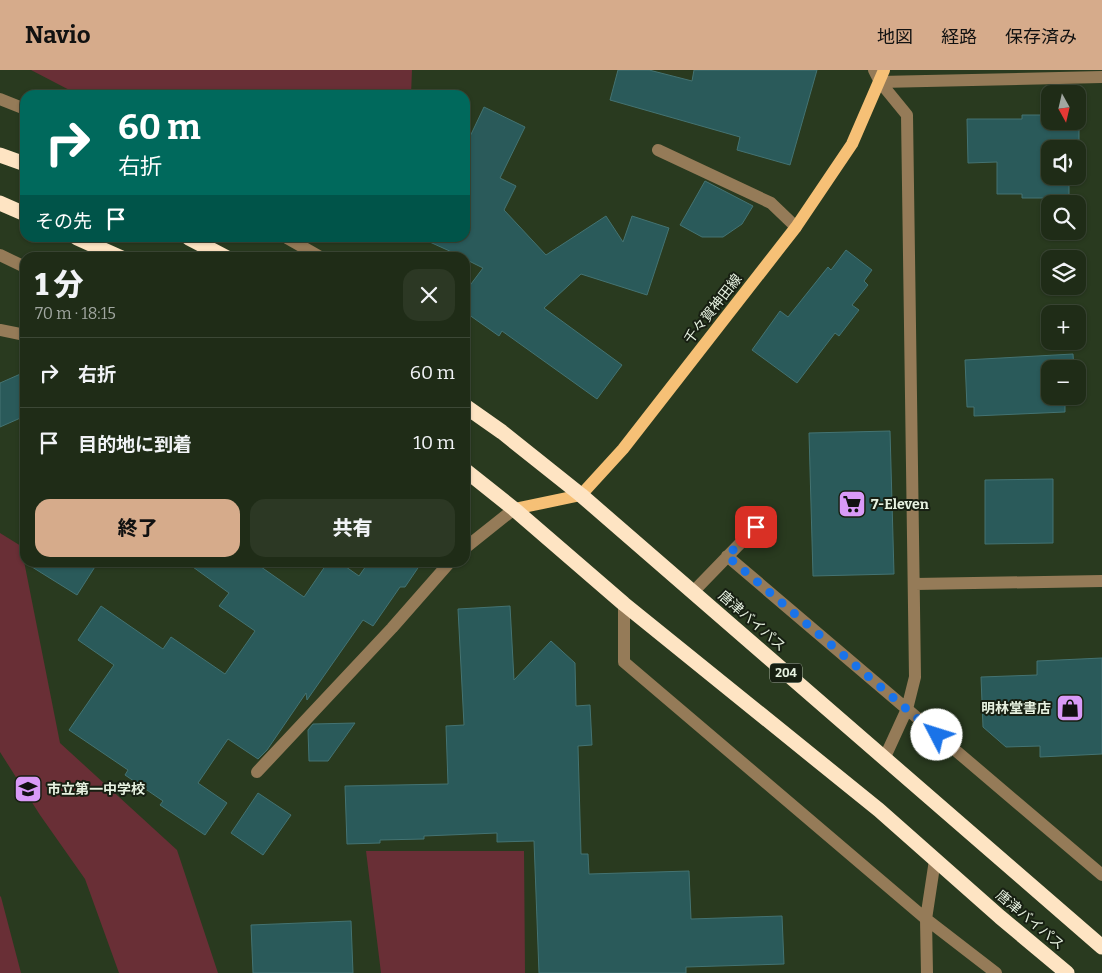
<!DOCTYPE html>
<html lang="ja">
<meta charset="utf-8">
<style>
body{margin:0;font-family:Bitter,"Noto Sans JP",serif;background:#2c3824;color:#f1f3f6;height:100vh;display:flex;flex-direction:column;font-size:19px;white-space:nowrap}
*{box-sizing:border-box;margin:0}
p{font-size:16px;color:#a1a7a1}
.icon{flex:none;width:28px;height:28px;fill:none;stroke:currentColor;stroke-width:2;stroke-linecap:round;stroke-linejoin:round}
.map{position:relative;flex:1;overflow:hidden}
.details{position:absolute;left:20px;top:182px;width:450px;height:315px;display:flex;flex-direction:column;background:#1f2c17;border-radius:15px;box-shadow:0 1px 4px #0004,0 0 0 1px #3c4836}
.details>*{flex:none}
.banner{position:absolute;left:20px;top:20px;width:450px;height:152px;border-radius:15px;box-shadow:0 1px 4px #0004,0 0 0 1px #3c4836;background:#00695c;color:#fff;overflow:hidden}
.needle{width:32px;rotate:172deg}
.fabs{position:absolute;left:1041px;top:15px;display:grid;gap:10px}
.fabs a{display:grid;place-items:center;width:45px;height:45px;border-radius:10px;background:#1f2c17;box-shadow:0 1px 4px #0004,0 0 0 1px #3c4836;font-size:25px}
.pin{position:absolute;display:grid;place-items:center;width:42px;height:42px;color:#fff;margin:-21px;border-radius:10px;box-shadow:0 2px 8px #0006}
.me{position:absolute;width:55px;margin:-28px;rotate:310deg;stroke-linejoin:round;filter:drop-shadow(0 0 4px #0008)}
.turn{display:flex;align-items:center;gap:18px;height:105px;padding:0 15px;font-size:22px}
.turn .icon{width:65px;height:65px;stroke-width:2.5}
.turn b{display:block;font-size:35px;line-height:42px}
.then{display:flex;align-items:center;height:48px;padding:0 15px;background:#0003;gap:10px;font-size:19px}
.round{display:grid;place-items:center;flex:none;width:52px;height:52px;border-radius:15px;background:#2c3824}
.summary{display:flex;align-items:center;justify-content:space-between;height:85px;padding:0 15px}
h1{font-size:30px;font-weight:800;line-height:38px}
.cta{display:flex;gap:10px;margin-top:auto;padding:10px 15px}
.cta a{flex:1;height:58px;border-radius:15px;background:#d6ab8b;color:#111;font-size:20px;font-weight:800;line-height:58px;text-align:center}
.cta a+a{background:#2c3824;color:#f1f3f6}
ul{padding:0;list-style:none}
li{display:flex;align-items:center;gap:15px;height:70px;padding:0 15px;border-top:1px solid #3c4836}
li div{flex:1}
li b{display:block;font-size:19px}
li em{font-style:normal}
header{display:flex;align-items:center;gap:30px;box-sizing:border-box;height:70px;padding:0 25px;background:#d6ab8b;color:#111}
header strong{font-size:24px}
nav{display:flex;gap:28px;margin-inline-start:auto;font-size:18px}
.map>svg:first-child{display:block}
.green{fill:#692f36}
.building{fill:#2a5a5a;stroke:#447372}
.lines{fill:none;stroke-linecap:round;stroke-linejoin:round}
.minor{stroke:#957b58;stroke-width:12}
.major{stroke:#f6c076;stroke-width:12}
.highway{stroke:#fee4c3;stroke-width:15}
.route{stroke:#1a73e8;stroke-width:9;stroke-dasharray:0 16.2}
.labels{text-anchor:middle;dominant-baseline:central;stroke-width:4;stroke-linejoin:round;paint-order:stroke}
.shield{fill:#171f12;stroke:#a8b2a2;stroke-width:1}
.shield-label{font-size:12px;font-weight:bold;fill:#e6f1e0}
.street-label{font-size:14px;fill:#e6f1e0;stroke:#171f12}
.poi-label{font-size:14px;font-weight:bold;fill:#e6f1e0;stroke:#171f12;text-anchor:start}
</style>
<header>
<strong>Navio</strong>
<nav><a>地図</a><a>経路</a><a>保存済み</a></nav>
</header>
<div class="map">
<svg width="1102" height="903" viewBox="0 0 1102 903">
<rect width="100%" height="100%" fill="#293a1f"/>
<!-- green -->
<path class="green" d="M 31,0 L 412,0 L 411,25 L 79,25 Z
M 0,463 L 21,476 L 60,673 L 177,780 L 218,903 L 119,903 L 85,809 L 40,745 L 0,682 Z
M 366,781 L 524,781 L 525,903 L 381,903 Z
M 0,826 L 1,827 L 21,903 L 0,903 Z"/>
<!-- building -->
<path class="building" d="M 618,0 L 649,0 L 692,11 L 694,0 L 817,0 L 790,95 L 737,80 L 740,67 L 610,30 Z
M 484,37 L 525,57 L 500,108 L 516,116 L 504,140 L 546,185 L 606,146 L 623,172 L 632,146 L 669,158 L 647,225 L 581,204 L 544,238 L 622,295 L 597,329 L 502,261 L 499,266 L 465,242 L 465,222 L 483,198 L 465,189 L 465,188 L 421,168 L 465,168 L 465,77 Z
M 1079,44 L 1079,86 L 1078,86 L 1078,79 L 1050,79 L 1050,106 L 1069,106 L 1069,128 L 1022,128 L 1022,124 L 997,124 L 997,92 L 968,93 L 967,49 L 1022,49 L 1022,45 L 1050,45 L 1050,51 L 1078,51 Z
M 705,111 L 753,136 L 742,154 L 723,167 L 702,167 L 680,155 Z
M 846,180 L 872,200 L 864,211 L 868,215 L 852,235 L 859,240 L 839,266 L 835,263 L 797,313 L 752,280 L 780,241 L 788,247 L 828,197 L 831,200 Z
M 1073,284 L 1074,299 L 1050,299 L 1050,326 L 1075,326 L 1075,332 L 1065,333 L 1065,342 L 974,346 L 974,337 L 967,337 L 965,290 Z
M 25,302 L 25,346 L 0,357 L 0,313 Z
M 890,361 L 894,504 L 813,506 L 809,363 Z
M 1053,409 L 1053,473 L 985,474 L 985,410 Z
M 24,492 L 98,492 L 77,525 Z
M 186,492 L 254,492 L 304,527 L 328,492 L 339,492 L 359,506 L 366,496 L 361,492 L 422,492 L 405,517 L 400,517 L 373,556 L 363,550 L 307,630 L 306,623 L 267,680 L 258,689 L 228,669 L 198,713 L 227,733 L 205,765 L 160,735 L 163,731 L 125,705 L 128,700 L 69,660 L 114,595 L 78,570 L 101,536 L 163,579 L 171,567 L 225,604 L 255,561 L 219,536 L 229,523 Z
M 510,536 L 514,610 L 551,571 L 575,593 L 576,636 L 590,635 L 592,675 L 578,676 L 581,784 L 588,784 L 589,804 L 689,801 L 691,849 L 782,846 L 784,894 L 686,897 L 686,903 L 539,903 L 534,771 L 497,772 L 497,763 L 424,766 L 424,769 L 380,770 L 380,773 L 347,774 L 345,716 L 448,714 L 446,656 L 464,655 L 458,539 Z
M 1102,588 L 1102,684 L 1040,687 L 1040,676 L 1006,677 L 983,657 L 981,607 L 1037,605 L 1037,591 Z
M 355,653 L 328,691 L 309,691 L 308,660 L 313,654 Z
M 258,723 L 291,745 L 263,785 L 231,763 Z
M 351,851 L 353,903 L 253,903 L 251,855 Z"/>
<g class="lines">
<!-- minor -->
<path class="minor" d="M 874,0 L 880,12 L 907,45 L 915,607 L 907,639 L 885,687
M 880,12 L 1102,7
M 0,29 L 25,39
M 658,80 L 771,133 L 796,157
M 287,168 L 322,188
M 0,185 L 25,197
M 0,260 L 25,265
M 465,478 L 514,439
M 727,486 L 1102,805
M 915,514 L 1102,511
M 693,522 L 756,457
M 624,534 L 624,592 L 926,849 L 996,903
M 257,702 L 392,558 L 450,492
M 927,903 L 926,849 L 935,790"/>
<!-- major -->
<path class="major" d="M 514,439 L 581,425 L 623,379 L 796,157 L 852,74 L 884,0"/>
<!-- highway -->
<path class="highway" d="M 0,85 L 25,94
M 0,133 L 25,144
M 77,168 L 122,188
M 189,168 L 227,188
M 465,336 L 502,362 L 581,425 L 1102,877
M 465,400 L 514,439 L 624,534 L 879,740 L 1000,847 L 1067,903"/>
</g>
<g class="lines">
<!-- route -->
<path class="route" d="M 756,457 L 727,486 L 937,665"/>
</g>
<!-- icons -->
<defs>
<g id="supermarket-square" transform="scale(1.4375)"><rect x="-9" y="-9" width="18" height="18" rx="4" fill="#d99af7" stroke="#171f12"/><path d="M-6-5.5h2.5l.6 2H6L4.5 2H-2.5L-4.4-4H-6ZM-1.5 3.2a1.3 1.3 0 1 0 .1 0ZM3 3.2a1.3 1.3 0 1 0 .1 0Z" fill="#111"/></g>
<g id="shop-square" transform="scale(1.4375)"><rect x="-9" y="-9" width="18" height="18" rx="4" fill="#d99af7" stroke="#171f12"/><path d="M-5-2.5h2.3a2.7 3.5 0 0 1 5.4 0H5L5.5 6h-11ZM-1.5-2.5h3a1.5 2.3 0 0 0-3 0Z" fill="#111"/></g>
<g id="school-square" transform="scale(1.4375)"><rect x="-9" y="-9" width="18" height="18" rx="4" fill="#d99af7" stroke="#171f12"/><path d="M0-5L7-2L0 1L-7-2ZM-4 1L0 2.5L4 1V4Q0 6-4 4Z" fill="#111"/></g>
</defs>
<g fill-rule="evenodd">
<use href="#supermarket-square" x="852" y="434"/>
<use href="#shop-square" x="1070" y="638"/>
<use href="#school-square" x="28" y="719"/>
</g>
<g class="labels">
<!-- shield labels -->
<rect class="shield" x="770" y="593.5" width="32" height="19" rx="4"/>
<g class="shield-label">
<text x="786" y="603">204</text>
</g>
<!-- street labels -->
<g class="street-label">
<text transform="translate(713 239) rotate(-52)">千々賀神田線</text>
<text transform="translate(752 551) rotate(41)">唐津バイパス</text>
<text transform="translate(1030 850) rotate(40)">唐津バイパス</text>
</g>
<!-- poi labels -->
<g class="poi-label">
<text x="871" y="434">7-Eleven</text>
<text x="1051" y="638" text-anchor="end">明林堂書店</text>
<text x="47" y="719">市立第一中学校</text>
</g>
</g>
</svg>
<div class="fabs">
<a><svg class="needle" viewBox="-14 -14 28 28"><path d="M0-13l5 13h-10z" fill="#e53935"/><path d="M0 13l5-13h-10z" fill="#a1a7a1"/></svg></a>
<a><svg class="icon" aria-label="sound" viewBox="0 0 24 24"><path d="M4 9h4l5-4v14l-5-4H4zM17 9q2 3 0 6"/></svg></a>
<a><svg class="icon" aria-label="search" viewBox="0 0 24 24"><circle cx="10" cy="10" r="6"/><path d="M15 15l6 6"/></svg></a>
<a><svg class="icon" aria-label="layers" viewBox="0 0 24 24"><path d="M12 4l9 5-9 5-9-5zM3 14l9 5 9-5"/></svg></a>
<a>+</a>
<a>−</a>
</div>
<div class="pin" style="left:756px;top:457px;background:#d93025"><svg class="icon" aria-label="arrive" viewBox="0 0 24 24"><path d="M6 21V4h12l-3 4 3 4H6"/></svg></div>
<svg class="me" style="left:937px;top:665px" viewBox="-20 -20 40 40"><circle r="19" fill="#fff"/><path d="M0-13L10 11 0 6-10 11z" fill="#1a73e8"/></svg>
<div class="banner">
<div class="turn"><svg class="icon" aria-label="right" viewBox="0 0 24 24"><path d="M7 20v-9h11M14 6l5 5-5 5"/></svg><div><b>60 m</b>右折</div></div>
<div class="then">その先<svg class="icon" aria-label="arrive" viewBox="0 0 24 24"><path d="M6 21V4h12l-3 4 3 4H6"/></svg></div>
</div>
<section class="details">
<div class="summary"><div><h1>1 分</h1><p>70 m · 18:15</p></div><a class="round"><svg class="icon" aria-label="close" viewBox="0 0 24 24"><path d="M6 6l12 12M18 6L6 18"/></svg></a></div>
<ul>
<li><svg class="icon" aria-label="right" viewBox="0 0 24 24"><path d="M7 20v-9h11M14 6l5 5-5 5"/></svg><div><b>右折</b></div><em>60 m</em></li>
<li><svg class="icon" aria-label="arrive" viewBox="0 0 24 24"><path d="M6 21V4h12l-3 4 3 4H6"/></svg><div><b>目的地に到着</b></div><em>10 m</em></li>
</ul>
<div class="cta"><a>終了</a><a>共有</a></div>
</section>
</div>
